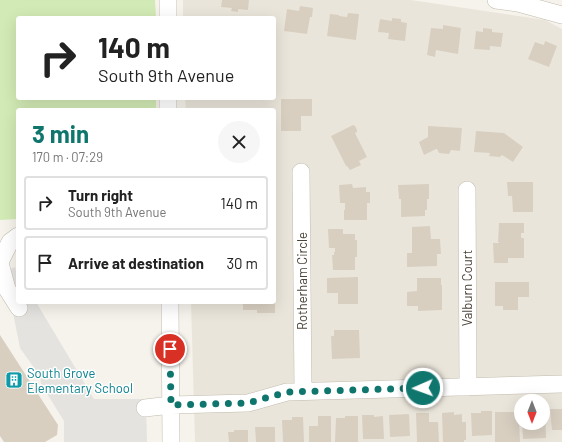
<!DOCTYPE html>
<meta charset="utf-8">
<style>
body{margin:0;font-family:Barlow,sans-serif;background:#f6f6f6;color:#222;height:100vh;display:flex;flex-direction:column;font-size:15px;white-space:nowrap}
*{box-sizing:border-box;margin:0}
p{font-size:13px;color:#767676}
.icon{flex:none;width:22px;height:22px;fill:none;stroke:currentColor;stroke-width:2;stroke-linecap:round;stroke-linejoin:round}
.map{position:relative;flex:1;overflow:hidden}
.sheet{position:absolute;left:16px;top:108px;width:260px;height:196px;display:flex;flex-direction:column;background:#fff;border-radius:4px;box-shadow:0 4px 16px #0002}
.sheet>*{flex:none}
.top-card{position:absolute;left:16px;top:16px;width:260px;height:84px;border-radius:4px;box-shadow:0 4px 16px #0002;background:#fff;color:#222;overflow:hidden}
.needle{width:26px;rotate:180deg}
.tools{position:absolute;left:514px;top:394px;display:grid;gap:8px}
.tools a{display:grid;place-items:center;width:36px;height:36px;border-radius:50%;background:#fff;box-shadow:0 4px 16px #0002;font-size:20px}
.pin{position:absolute;display:grid;place-items:center;width:34px;height:34px;color:#fff;margin:-17px;border:2px solid #fff;border-radius:50%;box-shadow:0 1px 4px #0007}
.me{position:absolute;width:44px;margin:-22px;rotate:268deg;stroke-linejoin:round;filter:drop-shadow(0 0 3px #0008)}
.turn{display:flex;align-items:center;gap:14px;height:84px;padding:0 16px;font-size:18px}
.turn .icon{width:52px;height:52px;stroke-width:2.5}
.turn b{display:block;font-size:28px;line-height:34px}
.round{display:grid;place-items:center;flex:none;width:42px;height:42px;border-radius:21px;background:#f6f6f6}
.summary{display:flex;align-items:center;justify-content:space-between;height:68px;padding:0 16px}
h1{font-size:24px;font-weight:700;line-height:30px;color:#0f766e}
ul{padding:0;list-style:none}
li{display:flex;align-items:center;gap:12px;height:54px;margin:0 8px 6px;padding:0 8px;border:2px solid #e0e0e0;border-radius:4px}
li div{flex:1}
li b{display:block;font-size:15px}
li em{font-style:normal}
.map>svg:first-child{display:block}
.residential{fill:#eae5da;fill-rule:evenodd}
.green{fill:#d2eab5}
.parking{fill:#e5e3e0}
.building{fill:#d8cfc1}
.lines{fill:none;stroke-linecap:round;stroke-linejoin:round}
.minor-casing{stroke:#c2bbae;stroke-width:18}
.minor{stroke:#fff;stroke-width:17}
.route{stroke:#0f766e;stroke-width:7;stroke-dasharray:0 12.6}
.labels{text-anchor:middle;dominant-baseline:central;stroke-width:3;stroke-linejoin:round;paint-order:stroke}
.street-label{font-size:13px;fill:#4b4439;stroke:#fff}
.culture-label{font-size:13px;fill:#0d838f;stroke:#fff;text-anchor:start}
</style>
<div class="map">
<svg width="562" height="442" viewBox="0 0 562 442">
<rect width="100%" height="100%" fill="#f6f3ec"/>
<!-- residential -->
<path class="residential" d="M 183,0 L 411,0 L 545,20 L 562,29 L 562,442 L 195,442 L 191,302 L 274,302 L 274,110 L 186,110 L 185,98 L 274,98 L 274,18 L 183,18 ZM 521,401 L 543,401 L 543,423 L 521,423 Z"/>
<!-- green -->
<path class="green" d="M 0,0 L 155,0 L 156,18 L 18,18 L 18,98 L 156,98 L 156,110 L 18,110 L 18,219 L 0,220 Z"/>
<!-- parking -->
<path class="parking" d="M 15,267 L 18,280 L 18,302 L 24,303 L 36,302 L 94,399 L 146,399 L 147,442 L 64,442 L 64,421 L 41,384 L 40,376 L 20,348 L 13,313 L 0,274 Z"/>
<!-- building -->
<path class="building" d="M 222,0 L 249,0 L 248,10 L 238,9 L 238,12 L 231,11 L 232,8 L 221,7 Z
M 300,6 L 313,8 L 312,17 L 310,17 L 307,34 L 284,31 L 287,9 L 299,11 Z
M 348,13 L 359,14 L 356,40 L 327,36 L 330,14 L 339,15 L 339,16 L 347,17 Z
M 392,18 L 401,19 L 401,22 L 407,23 L 405,41 L 388,39 L 389,33 L 378,32 L 380,19 L 392,21 Z
M 443,25 L 461,28 L 458,54 L 436,50 L 435,57 L 427,55 L 431,28 L 443,29 Z
M 483,28 L 492,29 L 492,32 L 503,33 L 501,47 L 490,46 L 490,50 L 474,49 L 476,31 L 483,32 Z
M 545,41 L 557,46 L 549,67 L 528,59 L 535,42 L 544,45 Z
M 281,99 L 312,99 L 312,116 L 301,116 L 301,131 L 281,131 Z
M 353,125 L 355,126 L 357,130 L 357,132 L 355,133 L 367,157 L 359,161 L 361,165 L 350,170 L 347,166 L 346,166 L 331,136 Z
M 428,126 L 462,128 L 460,151 L 451,150 L 449,154 L 439,153 L 437,149 L 436,149 L 424,155 L 419,142 L 428,137 Z
M 476,131 L 504,133 L 523,147 L 513,162 L 502,155 L 500,157 L 489,156 L 490,153 L 474,152 Z
M 507,182 L 533,182 L 533,212 L 513,212 L 512,196 L 508,196 Z
M 352,184 L 353,188 L 366,187 L 366,192 L 370,192 L 370,203 L 367,203 L 367,220 L 344,220 L 344,210 L 345,210 L 345,203 L 340,203 L 339,185 Z
M 429,184 L 429,199 L 427,199 L 427,210 L 425,210 L 425,216 L 401,217 L 401,199 L 399,199 L 398,185 Z
M 499,223 L 524,223 L 524,233 L 521,233 L 521,238 L 524,238 L 524,258 L 508,258 L 508,263 L 494,263 L 493,243 L 499,243 L 499,242 L 498,242 Z
M 430,226 L 431,239 L 440,239 L 441,254 L 437,254 L 437,266 L 407,267 L 407,253 L 412,253 L 412,227 Z
M 328,229 L 343,229 L 343,234 L 355,234 L 355,240 L 357,240 L 357,257 L 355,257 L 355,270 L 333,270 L 332,255 L 334,255 L 334,252 L 335,252 L 335,248 L 329,248 Z
M 358,277 L 358,304 L 338,304 L 338,293 L 327,293 L 327,278 Z
M 417,278 L 441,278 L 441,285 L 442,285 L 442,310 L 418,311 L 418,306 L 407,306 L 407,292 L 417,291 Z
M 495,282 L 529,282 L 529,297 L 518,297 L 518,310 L 503,310 L 503,306 L 495,306 Z
M 243,302 L 275,302 L 275,313 L 257,313 L 257,310 L 243,310 Z
M 334,330 L 359,330 L 360,358 L 332,359 L 331,336 L 334,336 Z
M 0,335 L 58,425 L 57,435 L 45,442 L 4,442 L 0,436 Z
M 543,409 L 545,409 L 546,438 L 523,439 L 522,423 L 543,423 Z
M 550,409 L 562,409 L 562,430 L 552,430 Z
M 481,411 L 492,411 L 492,435 L 472,436 L 471,413 L 481,413 Z
M 454,412 L 454,415 L 462,414 L 462,422 L 466,422 L 466,440 L 464,440 L 464,442 L 443,442 L 442,413 Z
M 495,412 L 515,412 L 515,419 L 519,419 L 520,442 L 495,442 Z
M 416,413 L 429,413 L 429,422 L 438,422 L 439,442 L 417,442 Z
M 409,414 L 410,436 L 390,437 L 389,415 Z
M 362,415 L 374,415 L 374,417 L 383,416 L 384,439 L 363,439 Z
M 318,416 L 331,416 L 331,442 L 309,442 L 309,426 L 318,426 Z
M 345,416 L 358,416 L 358,442 L 335,442 L 336,418 L 345,418 Z
M 292,417 L 303,417 L 304,442 L 283,442 L 282,420 L 292,420 Z
M 255,427 L 275,427 L 275,442 L 256,442 Z
M 234,430 L 248,430 L 248,442 L 229,442 L 228,432 L 234,432 Z"/>
<g class="lines">
<!-- minor casing -->
<g class="minor-casing">
<path id="minor" d="M 168,0 L 168,18
M 496,0 L 518,3 L 562,15
M 168,98 L 168,110
M 301,172 L 303,391
M 467,190 L 468,387
M 0,262 L 10,242 L 18,236
M 0,263 L 7,289 L 19,308
M 170,302 L 171,442
M 145,408 L 171,405 L 248,403 L 287,392 L 562,384"/>
</g>
<!-- minor -->
<use href="#minor" class="minor"/>
</g>
<g class="lines">
<!-- route -->
<path class="route" d="M 170,349 L 171,405 L 248,403 L 287,392 L 423,388"/>
</g>
<!-- icons -->
<defs>
<g id="building-square" transform="scale(0.9)"><rect x="-9" y="-9" width="18" height="18" rx="4" fill="#0f9aa8" stroke="#fff"/><path d="M-4-6H4V6H1V3H-1V6H-4ZM-2.5-4.3h1.7v1.8h-1.7ZM.8-4.3h1.7v1.8H.8ZM-2.5-1h1.7V.8h-1.7ZM.8-1h1.7V.8H.8Z" fill="#fff"/></g>
</defs>
<g fill-rule="evenodd">
<use href="#building-square" x="14" y="380"/>
</g>
<g class="labels">
<!-- street labels -->
<g class="street-label">
<text transform="translate(302 281) rotate(-90)">Rotherham Circle</text>
<text transform="translate(467 288) rotate(-90)">Valburn Court</text>
</g>
<!-- culture labels -->
<g class="culture-label">
<text x="27" y="373">South Grove<tspan x="27" dy="15">Elementary School</tspan></text>
</g>
</g>
</svg>
<div class="tools">
<a><svg class="needle" viewBox="-14 -14 28 28"><path d="M0-13l5 13h-10z" fill="#e53935"/><path d="M0 13l5-13h-10z" fill="#767676"/></svg></a>
</div>
<div class="pin" style="left:170px;top:349px;background:#d93025"><svg class="icon" aria-label="arrive" viewBox="0 0 24 24"><path d="M6 21V4h12l-3 4 3 4H6"/></svg></div>
<svg class="me" style="left:423px;top:388px" viewBox="-20 -20 40 40"><circle r="17" fill="#0f766e" stroke="#fff" stroke-width="3"/><path d="M0-11L8 9 0 5-8 9z" fill="#fff"/></svg>
<div class="top-card">
<div class="turn"><svg class="icon" aria-label="right" viewBox="0 0 24 24"><path d="M7 20v-9h11M14 6l5 5-5 5"/></svg><div><b>140 m</b>South 9th Avenue</div></div>
</div>
<section class="sheet">
<div class="summary"><div><h1>3 min</h1><p>170 m · 07:29</p></div><a class="round"><svg class="icon" aria-label="close" viewBox="0 0 24 24"><path d="M6 6l12 12M18 6L6 18"/></svg></a></div>
<ul>
<li><svg class="icon" aria-label="right" viewBox="0 0 24 24"><path d="M7 20v-9h11M14 6l5 5-5 5"/></svg><div><b>Turn right</b><p>South 9th Avenue</p></div><em>140 m</em></li>
<li><svg class="icon" aria-label="arrive" viewBox="0 0 24 24"><path d="M6 21V4h12l-3 4 3 4H6"/></svg><div><b>Arrive at destination</b></div><em>30 m</em></li>
</ul>
</section>
</div>
